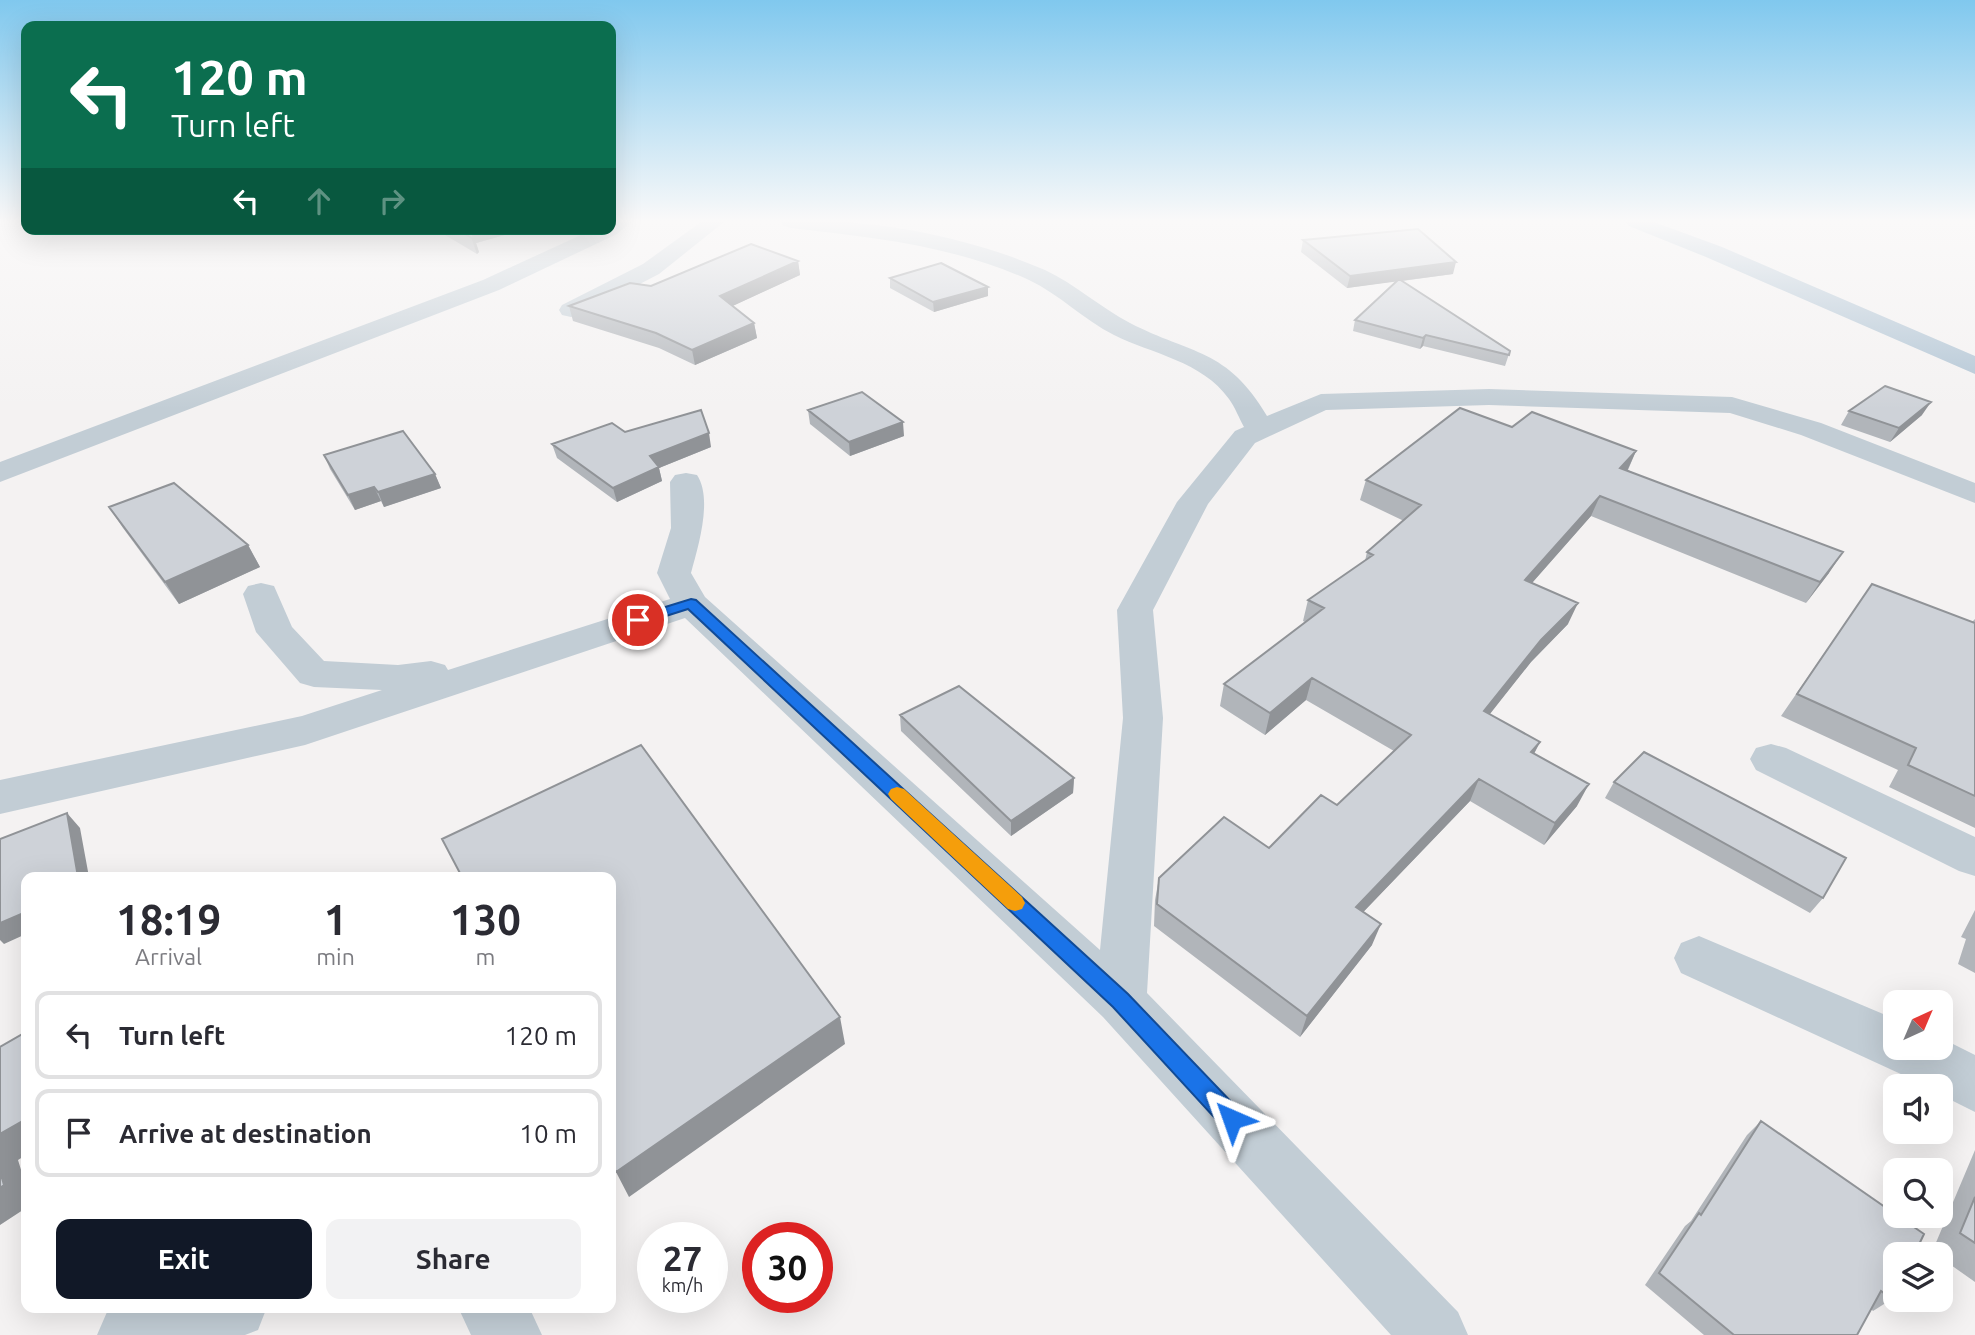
<!DOCTYPE html>
<style>
body{margin:0;font-family:Ubuntu,sans-serif;background:#f2f2f3;color:#2b2b33;height:100vh;display:flex;flex-direction:column;font-size:26px;white-space:nowrap}
*{box-sizing:border-box;margin:0}
p{font-size:23px;color:#7c7c81}
.icon{flex:none;width:38px;height:38px;fill:none;stroke:currentColor;stroke-width:2;stroke-linecap:round;stroke-linejoin:round}
.map{position:relative;flex:1;overflow:hidden}
.details{position:absolute;left:21px;top:872px;width:595px;height:441px;display:flex;flex-direction:column;background:#fff;border-radius:14px;box-shadow:0 7px 28px #0002}
.details>*{flex:none}
.hud{position:absolute;left:21px;top:21px;width:595px;height:214px;border-radius:14px;box-shadow:0 7px 28px #0002;background:#0b6e4f;color:#fff;overflow:hidden}
.needle{width:46px;rotate:44deg}
.buttons{position:absolute;left:1883px;top:990px;display:grid;gap:14px}
.buttons a{display:grid;place-items:center;width:70px;height:70px;border-radius:14px;background:#fff;box-shadow:0 7px 28px #0002;font-size:35px}
.speed{position:absolute;left:637px;top:1222px;display:flex;gap:14px;font-size:35px;font-weight:700;text-align:center}
.speed>*{display:grid;place-content:center;width:91px;height:91px;border-radius:50%;background:#fff;box-shadow:0 7px 28px #0002;line-height:1}
.speed small{font-size:18px;font-weight:400}
.speed .limit{border:10px solid #d22;background:#fff;color:#111}
.pin{position:absolute;display:grid;place-items:center;width:60px;height:60px;color:#fff;margin:-30px;border:4px solid #fff;border-radius:50%;box-shadow:0 2px 7px #0007}
.me{position:absolute;width:77px;margin:-38px;rotate:317deg;stroke-linejoin:round;filter:drop-shadow(0 0 5px #0008)}
.turn{display:flex;align-items:center;gap:24px;height:147px;padding:0 35px;font-size:32px}
.turn .icon{width:91px;height:91px;stroke-width:2.5}
.turn b{display:block;font-size:49px;line-height:60px}
.lanes{display:flex;align-items:center;height:66px;padding:0 35px;background:#0003;justify-content:center;gap:35px;direction:ltr}
.lanes .off{opacity:.35}
.eta{display:flex;justify-content:space-evenly;align-items:center;height:119px;text-align:center}
.eta b{font-size:42px;font-weight:700;line-height:49px}
.primary-button{display:flex;gap:14px;margin-top:auto;padding:14px 35px}
.primary-button a{flex:1;height:80px;border-radius:14px;background:#111827;color:#fff;font-size:28px;font-weight:700;line-height:80px;text-align:center}
.primary-button a+a{background:#f2f2f3;color:#2b2b33}
ul{padding:0;list-style:none}
li{display:flex;align-items:center;gap:21px;height:88px;margin:0 14px 10px;padding:0 21px;border:4px solid #e1e1e2;border-radius:14px}
li div{flex:1}
li b{display:block;font-size:26px}
li em{font-style:normal}
.map>svg:first-child{display:block}
.lines{fill:none;stroke-linecap:round;stroke-linejoin:round}
.minor{fill:#c2cdd5;fill-rule:evenodd}
.primary{fill:#afc3d3;fill-rule:evenodd}
.wall{fill:#b1b5ba}
.shaded-wall{fill:#909397}
.building{fill:#ced2d8;stroke:#909397;stroke-width:2}
.route{fill:#1a73e8;stroke:#114b97;stroke-width:2}
.slow{fill:#f59e0b}
</style>
<div class="map">
<svg width="1975" height="1335" viewBox="0 0 1975 1335">
<rect width="100%" height="100%" fill="#f4f2f2"/>
<g class="lines">
<!-- minor -->
<path class="minor" d="M 611,222 L 631,222 L 617,234 L 499,290 L 0,482 L 0,462 L 483,280 L 594,229 L 611,229 Z
M 701,222 L 724,222 L 659,274 L 580,315 L 571,317 L 562,315 L 559,310 L 562,305 L 643,264 Z
M 781,222 C 865,216 967,236 1045,270 C 1075,284 1101,308 1130,323 C 1192,355 1227,348 1267,416 L 1321,394 L 1489,389 L 1732,397 L 1821,423 L 1975,483 L 1975,503 L 1801,435 L 1730,413 L 1489,405 L 1326,410 L 1255,443 L 1208,504 L 1153,610 L 1163,718 L 1147,993 L 1458,1312 L 1468,1335 L 1391,1335 L 1103,1017 L 685,618 L 305,745 L 0,814 L 0,780 L 302,716 L 382,690 L 314,687 L 300,683 L 256,632 L 243,594 L 248,586 L 261,583 L 274,586 L 292,627 L 324,661 L 398,665 L 431,661 L 445,665 L 448,670 L 670,599 L 657,573 L 671,528 L 670,482 L 675,475 L 686,473 L 697,475 C 713,499 698,547 691,573 L 705,597 L 1100,950 L 1123,718 L 1117,610 L 1177,502 L 1235,431 L 1244,427 C 1239,418 1235,407 1229,399 C 1202,361 1152,354 1114,335 C 1084,320 1059,294 1029,280 C 955,246 871,237 791,228 L 784,226 Z
M 1771,744 L 1786,748 L 1975,837 L 1975,876 L 1959,871 L 1756,770 L 1750,759 L 1756,748 Z
M 1699,936 L 1895,1019 L 1895,1048 L 1941,1048 L 1941,1038 L 1975,1055 L 1975,1112 L 1941,1095 L 1941,1087 L 1929,1087 L 1681,973 L 1674,958 L 1681,943 Z
M 119,1307 L 267,1307 L 258,1330 L 245,1335 L 97,1335 L 107,1312 Z
M 458,1307 L 529,1307 L 542,1335 L 471,1335 Z"/>
<!-- primary -->
<path class="primary" d="M 1626,222 L 1654,222 L 1722,247 L 1975,356 L 1975,374 L 1706,257 L 1629,226 Z"/>
</g>
<!-- wall -->
<path class="wall" d="M 435,229 L 511,229 L 512,233 L 476,243 L 479,252 L 477,254 Z
M 1303,240 L 1453,274 L 1402,281 L 1510,351 L 1505,366 L 1423,346 L 1420,349 L 1353,331 L 1355,320 L 1396,281 L 1347,288 L 1301,252 Z
M 798,261 L 800,275 L 732,306 L 754,323 L 757,338 L 695,365 L 659,348 L 573,321 L 569,306 L 651,286 Z
M 890,278 L 988,296 L 934,312 L 890,288 Z
M 808,410 L 904,436 L 850,456 L 810,424 Z
M 1849,411 L 1922,415 L 1890,442 L 1841,425 Z
M 1512,427 L 1636,451 L 1628,470 L 1829,573 L 1806,603 L 1591,516 L 1532,583 L 1568,624 L 1531,662 L 1489,714 L 1540,742 L 1534,754 L 1577,806 L 1544,845 L 1470,801 L 1363,912 L 1372,945 L 1300,1037 L 1154,926 L 1155,900 L 1159,878 L 1269,848 L 1337,805 L 1394,751 L 1306,700 L 1265,735 L 1220,706 L 1224,684 L 1305,622 L 1303,621 L 1308,600 L 1365,561 L 1367,552 L 1404,521 L 1360,500 L 1366,480 Z
M 625,432 L 711,447 L 659,468 L 662,481 L 617,502 L 557,458 L 552,444 Z
M 324,455 L 435,474 L 441,488 L 384,507 L 381,501 L 355,510 L 330,469 Z
M 109,507 L 248,545 L 260,567 L 179,604 L 123,528 Z
M 1872,584 L 1972,622 L 1975,619 L 1975,828 L 1889,787 L 1898,770 L 1781,716 Z
M 900,715 L 1074,778 L 1073,793 L 1011,836 L 901,731 Z
M 1614,782 L 1823,898 L 1810,913 L 1605,798 Z
M 1975,910 L 1975,973 L 1958,964 L 1966,939 L 1961,937 Z
M 1761,1121 L 1892,1299 L 1873,1311 L 1871,1309 L 1857,1335 L 1704,1335 L 1645,1285 L 1685,1226 L 1691,1221 L 1747,1135 Z
M 1975,1150 L 1975,1282 L 1941,1258 L 1941,1255 L 1936,1255 L 1932,1252 Z"/>
<!-- shaded-wall -->
<path class="shaded-wall" d="M 468,229 L 511,229 L 512,233 L 476,243 L 479,252 L 477,254 Z
M 798,261 L 800,275 L 722,311 L 720,296 Z
M 1456,262 L 1453,274 L 1347,288 L 1350,276 Z
M 988,287 L 988,296 L 934,312 L 933,302 Z
M 754,323 L 757,338 L 695,365 L 692,350 Z
M 1426,335 L 1423,346 L 1420,349 L 1423,338 Z
M 1931,402 L 1922,415 L 1890,442 L 1899,428 Z
M 903,422 L 904,436 L 850,456 L 849,442 Z
M 709,433 L 711,447 L 659,468 L 662,481 L 617,502 L 613,488 L 650,456 Z
M 1636,451 L 1627,471 L 1620,468 Z
M 435,474 L 441,488 L 384,507 L 378,492 Z
M 374,487 L 381,501 L 355,510 L 348,495 Z
M 1600,496 L 1591,516 L 1516,601 L 1525,580 Z
M 248,545 L 260,567 L 179,604 L 165,582 Z
M 1843,552 L 1829,573 L 1806,603 L 1820,582 Z
M 1578,603 L 1568,624 L 1531,662 L 1475,733 L 1484,711 L 1541,640 Z
M 1312,678 L 1306,700 L 1265,735 L 1270,713 Z
M 1540,742 L 1529,763 L 1531,752 Z
M 1074,778 L 1073,793 L 1011,836 L 1011,821 Z
M 1479,779 L 1470,801 L 1348,928 L 1356,907 Z
M 1589,784 L 1577,806 L 1544,845 L 1555,823 Z
M 67,813 L 80,828 L 89,877 L 78,877 Z
M 26,912 L 26,934 L 4,944 L 0,940 L 0,923 Z
M 1381,924 L 1372,945 L 1300,1037 L 1307,1016 Z
M 840,1017 L 845,1044 L 629,1197 L 616,1172 Z
M 26,1119 L 26,1155 L 18,1160 L 26,1186 L 26,1208 L 0,1225 L 0,1134 Z"/>
<!-- building -->
<path class="building" d="M 456,229 L 468,229 L 474,236 L 472,238 Z
M 1418,229 L 1456,262 L 1350,276 L 1303,240 Z
M 751,244 L 798,261 L 720,296 L 754,323 L 692,350 L 656,333 L 569,306 L 630,283 L 651,286 Z
M 941,263 L 988,287 L 933,302 L 890,278 Z
M 1399,279 L 1510,351 L 1509,355 L 1426,335 L 1423,338 L 1355,320 Z
M 1885,386 L 1931,402 L 1899,428 L 1849,411 Z
M 862,392 L 903,422 L 849,442 L 808,410 Z
M 1460,408 L 1512,427 L 1532,412 L 1636,451 L 1620,468 L 1843,552 L 1820,582 L 1600,496 L 1525,580 L 1578,603 L 1541,640 L 1484,711 L 1540,742 L 1531,752 L 1589,784 L 1555,823 L 1479,779 L 1356,907 L 1381,924 L 1307,1016 L 1157,904 L 1159,878 L 1224,817 L 1269,848 L 1321,795 L 1337,805 L 1411,735 L 1312,678 L 1270,713 L 1224,684 L 1324,608 L 1308,600 L 1373,555 L 1367,552 L 1421,505 L 1366,480 Z
M 701,410 L 709,433 L 650,456 L 659,467 L 613,488 L 552,444 L 612,423 L 625,432 Z
M 403,431 L 435,474 L 378,492 L 374,487 L 348,495 L 324,455 Z
M 174,483 L 248,545 L 165,582 L 109,507 Z
M 1872,584 L 1975,623 L 1975,796 L 1908,765 L 1916,748 L 1797,694 Z
M 959,686 L 1074,778 L 1011,821 L 900,715 Z
M 641,745 L 840,1017 L 616,1172 L 611,1162 L 611,877 L 462,877 L 442,839 Z
M 1644,752 L 1846,858 L 1823,898 L 1614,782 Z
M 67,813 L 78,877 L 26,877 L 26,912 L 0,923 L 0,839 Z
M 26,1032 L 26,1119 L 0,1134 L 0,1047 Z
M 1761,1121 L 1895,1214 L 1895,1216 L 1898,1216 L 1924,1234 L 1914,1255 L 1895,1255 L 1895,1293 L 1892,1299 L 1881,1291 L 1857,1335 L 1734,1335 L 1659,1273 L 1699,1213 L 1701,1215 Z
M 0,1171 L 4,1185 L 0,1188 Z
M 1975,1197 L 1975,1243 L 1960,1233 Z"/>
<!-- sky -->
<linearGradient id="sky" x2="0" y2="1"><stop stop-color="#80c8ee"/><stop offset="0.54" stop-color="#faf9f9"/><stop offset="1" stop-color="#faf9f9" stop-opacity="0"/></linearGradient>
<rect width="1975" height="409" fill="url(#sky)"/>
<!-- route -->
<path class="route" d="M 691,599 L 696,600 L 1128,994 L 1240,1111 L 1243,1119 L 1240,1127 L 1232,1130 L 1223,1127 L 1113,1007 L 688,609 L 638,625 L 630,620 L 633,617 Z"/>
<!-- slow -->
<path class="slow" d="M 897,787 L 904,789 L 1022,897 L 1025,903 L 1022,909 L 1015,911 L 1008,909 L 891,799 L 888,794 L 891,789 Z"/>
</svg>
<div class="buttons">
<a><svg class="needle" viewBox="-14 -14 28 28"><path d="M0-13l5 13h-10z" fill="#e53935"/><path d="M0 13l5-13h-10z" fill="#7c7c81"/></svg></a>
<a><svg class="icon" aria-label="sound" viewBox="0 0 24 24"><path d="M4 9h4l5-4v14l-5-4H4zM17 9q2 3 0 6"/></svg></a>
<a><svg class="icon" aria-label="search" viewBox="0 0 24 24"><circle cx="10" cy="10" r="6"/><path d="M15 15l6 6"/></svg></a>
<a><svg class="icon" aria-label="layers" viewBox="0 0 24 24"><path d="M12 4l9 5-9 5-9-5zM3 14l9 5 9-5"/></svg></a>
</div>
<div class="speed"><div>27<small>km/h</small></div><div class="limit">30</div></div>
<div class="pin" style="left:638px;top:620px;background:#d93025"><svg class="icon" aria-label="arrive" viewBox="0 0 24 24"><path d="M6 21V4h12l-3 4 3 4H6"/></svg></div>
<svg class="me" style="left:1232px;top:1119px" viewBox="-20 -20 40 40"><path d="M0-17L14 15 0 8-14 15z" fill="#1a73e8" stroke="#fff" stroke-width="4"/></svg>
<div class="hud">
<div class="turn"><svg class="icon" aria-label="left" viewBox="0 0 24 24"><path d="M17 20v-9H6M10 6l-5 5 5 5"/></svg><div><b>120 m</b>Turn left</div></div>
<div class="lanes"><svg class="icon" aria-label="left" viewBox="0 0 24 24"><path d="M17 20v-9H6M10 6l-5 5 5 5"/></svg><svg class="icon off" aria-label="ahead" viewBox="0 0 24 24"><path d="M12 20V5M6 11l6-6 6 6"/></svg><svg class="icon off" aria-label="right" viewBox="0 0 24 24"><path d="M7 20v-9h11M14 6l5 5-5 5"/></svg></div>
</div>
<section class="details">
<div class="eta">
<div><b>18:19</b><p>Arrival</p></div>
<div><b>1</b><p>min</p></div>
<div><b>130</b><p>m</p></div>
</div>
<ul>
<li><svg class="icon" aria-label="left" viewBox="0 0 24 24"><path d="M17 20v-9H6M10 6l-5 5 5 5"/></svg><div><b>Turn left</b></div><em>120 m</em></li>
<li><svg class="icon" aria-label="arrive" viewBox="0 0 24 24"><path d="M6 21V4h12l-3 4 3 4H6"/></svg><div><b>Arrive at destination</b></div><em>10 m</em></li>
</ul>
<div class="primary-button"><a>Exit</a><a>Share</a></div>
</section>
</div>
